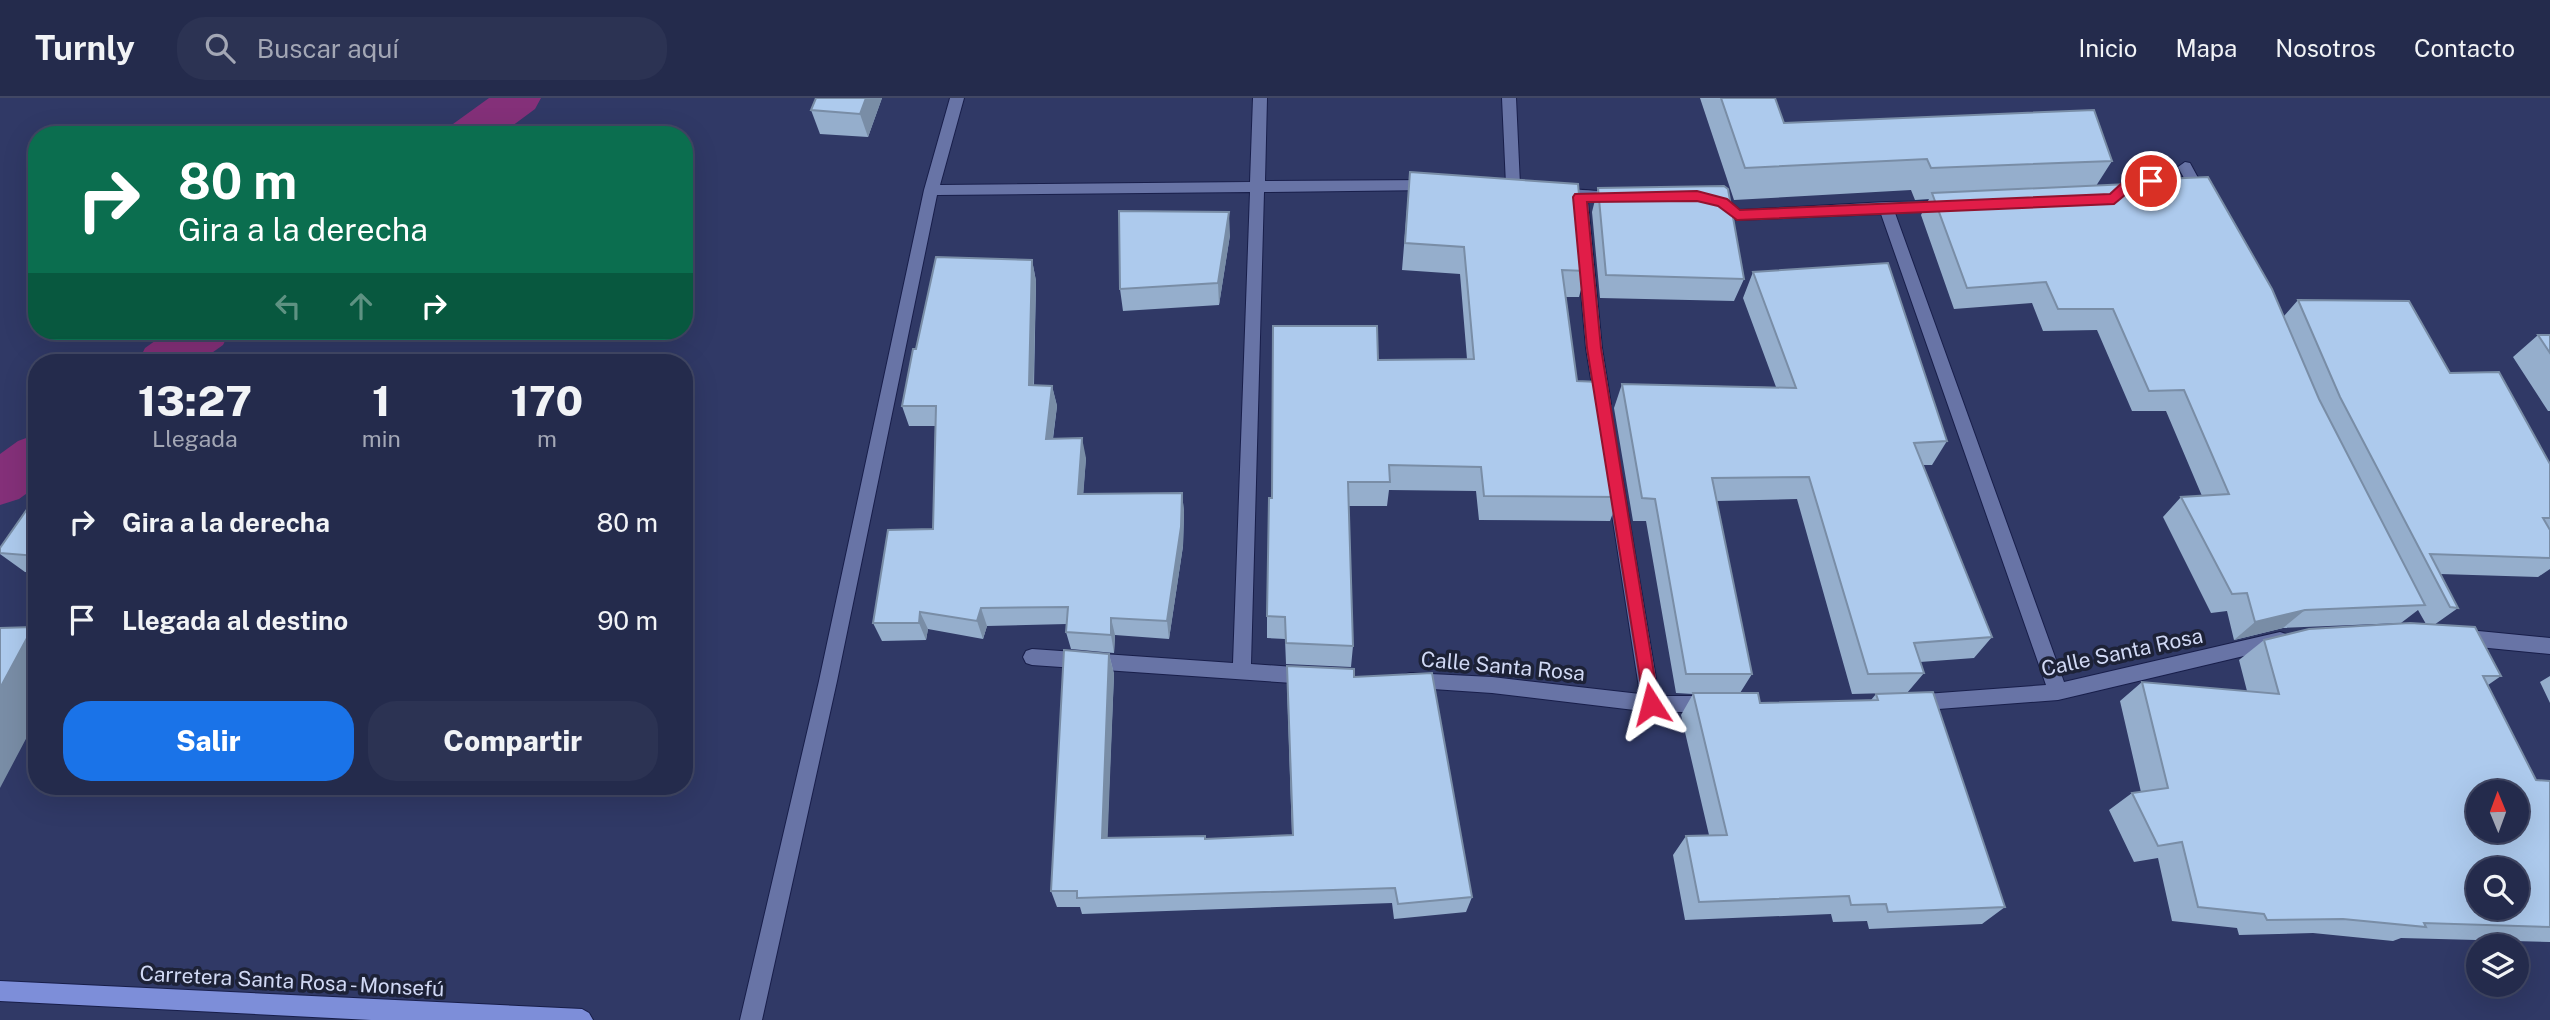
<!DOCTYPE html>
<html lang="es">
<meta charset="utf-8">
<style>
body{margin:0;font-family:"Public Sans",sans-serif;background:#2c3353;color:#f1f3f6;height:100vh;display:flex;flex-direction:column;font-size:26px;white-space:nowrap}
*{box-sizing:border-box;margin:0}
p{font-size:23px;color:#a3a7b5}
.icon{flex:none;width:38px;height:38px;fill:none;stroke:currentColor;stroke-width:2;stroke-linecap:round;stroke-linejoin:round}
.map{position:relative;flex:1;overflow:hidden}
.drawer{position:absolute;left:28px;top:256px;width:665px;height:441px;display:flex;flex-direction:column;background:#242b4c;border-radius:28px;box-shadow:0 7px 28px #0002,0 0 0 2px #414764}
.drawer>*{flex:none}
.top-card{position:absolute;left:28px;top:28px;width:665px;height:214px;border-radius:28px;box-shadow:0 7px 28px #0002,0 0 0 2px #414764;background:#0b6e4f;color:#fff;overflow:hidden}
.needle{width:46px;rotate:359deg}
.fabs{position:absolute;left:2466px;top:682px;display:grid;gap:14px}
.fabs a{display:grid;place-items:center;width:63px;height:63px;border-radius:50%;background:#242b4c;box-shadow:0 7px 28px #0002,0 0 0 2px #414764;font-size:35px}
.pin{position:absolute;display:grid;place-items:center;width:60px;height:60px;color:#fff;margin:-30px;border:4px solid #fff;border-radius:50%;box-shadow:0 2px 7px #0007}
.me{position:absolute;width:77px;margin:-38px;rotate:351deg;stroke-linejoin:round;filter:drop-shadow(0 0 5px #0008)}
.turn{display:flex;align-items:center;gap:24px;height:147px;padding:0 35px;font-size:32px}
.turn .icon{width:91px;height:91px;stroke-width:2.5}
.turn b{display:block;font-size:49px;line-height:60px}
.lanes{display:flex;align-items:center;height:66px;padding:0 35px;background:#0003;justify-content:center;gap:35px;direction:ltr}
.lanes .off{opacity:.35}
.eta{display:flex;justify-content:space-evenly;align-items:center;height:119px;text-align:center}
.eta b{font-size:42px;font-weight:800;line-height:49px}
.button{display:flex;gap:14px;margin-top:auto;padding:14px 35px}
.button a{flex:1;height:80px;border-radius:28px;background:#1a73e8;color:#fff;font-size:28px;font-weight:800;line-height:80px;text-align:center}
.button a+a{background:#2c3353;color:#f1f3f6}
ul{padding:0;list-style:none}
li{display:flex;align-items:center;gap:21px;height:98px;padding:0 35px}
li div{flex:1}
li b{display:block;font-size:26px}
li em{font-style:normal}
header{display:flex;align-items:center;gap:42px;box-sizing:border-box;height:98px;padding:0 35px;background:#242b4c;border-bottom:2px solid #414764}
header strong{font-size:33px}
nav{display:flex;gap:38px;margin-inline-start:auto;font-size:24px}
.search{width:490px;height:63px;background:#2c3353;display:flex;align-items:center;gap:18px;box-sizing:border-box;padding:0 24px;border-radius:28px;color:#a3a7b5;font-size:26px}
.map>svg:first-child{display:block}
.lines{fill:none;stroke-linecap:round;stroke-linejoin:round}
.canal{fill:#843079;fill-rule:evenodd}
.minor-casing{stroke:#181e4a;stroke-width:2}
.major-casing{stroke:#181e4a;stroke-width:2}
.minor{fill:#6874a6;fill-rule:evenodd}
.major{fill:#7d8ed9;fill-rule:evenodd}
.wall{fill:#95aecc;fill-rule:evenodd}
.shaded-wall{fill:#798da6}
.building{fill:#adcaed;stroke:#798da6;stroke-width:2;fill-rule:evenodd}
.route{fill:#e11d48;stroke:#92132f;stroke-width:2}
.labels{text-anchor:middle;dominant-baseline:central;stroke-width:7;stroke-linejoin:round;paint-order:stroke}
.street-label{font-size:21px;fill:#d1d9f5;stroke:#1d2237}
</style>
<header>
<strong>Turnly</strong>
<div class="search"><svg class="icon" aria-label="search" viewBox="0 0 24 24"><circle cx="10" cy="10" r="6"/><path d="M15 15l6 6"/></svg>Buscar aquí</div>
<nav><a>Inicio</a><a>Mapa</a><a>Nosotros</a><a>Contacto</a></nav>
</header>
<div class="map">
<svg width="2550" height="922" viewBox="0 0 2550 922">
<rect width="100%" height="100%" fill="#303966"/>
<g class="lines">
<!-- canal -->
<path class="canal" d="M 489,0 L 541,0 L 535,11 L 500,37 L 446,37 L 453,26 Z
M 169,233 L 230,233 L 223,247 L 199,264 L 138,264 L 145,250 Z
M 37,336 L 37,388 L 19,401 L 0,407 L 0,356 L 18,343 Z"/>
<!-- minor casing -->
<g class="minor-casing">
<path id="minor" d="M 950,0 L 964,0 L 940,87 L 1250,84 L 1253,0 L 1267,0 L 1265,83 L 1431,82 L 1438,87 L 1431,92 L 1264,94 L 1251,566 L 1308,570 L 1315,572 L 1317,578 L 1315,584 L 1308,586 L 1032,567 L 1026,565 L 1023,559 L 1026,553 L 1032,551 L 1233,565 L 1250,94 L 937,97 L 837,583 L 762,922 L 740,922 L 819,583 L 924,92 Z
M 1502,0 L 1516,0 L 1520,87 L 1513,92 L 1506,87 Z
M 2185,64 L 2190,65 L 2209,100 L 2207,104 L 2197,104 L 2195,100 L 2178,69 Z
M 1556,90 C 1570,92 1620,92 1626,99 L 1619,104 L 1588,104 L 1602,250 L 1611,306 L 1603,312 L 1595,306 L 1586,250 L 1573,103 L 1551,99 L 1549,95 L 1551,91 Z
M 1713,97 L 1727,101 L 1740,112 L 1886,104 L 1954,103 L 1956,107 L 1949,112 L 1895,115 L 2064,584 L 2280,534 L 2286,536 L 2289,542 L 2286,548 L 2058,602 L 1912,613 L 1905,611 L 1903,605 L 1905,599 L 1912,597 L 2046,587 L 1881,116 L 1737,122 L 1708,106 L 1706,102 Z
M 1614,371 L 1620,373 L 1622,378 L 1659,598 L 1709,598 L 1716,600 L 1718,606 L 1716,612 L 1709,614 L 1651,614 L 1492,595 L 1403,589 L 1401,583 L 1403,577 L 1410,575 L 1492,579 L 1640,596 L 1606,378 L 1608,373 Z
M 2458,531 L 2550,540 L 2550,556 L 2458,547 L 2452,545 L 2449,539 L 2452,533 Z"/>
</g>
<!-- major casing -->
<g class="major-casing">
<path id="major" d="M 0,883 L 582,911 L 589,915 L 593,922 L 371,922 L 0,903 Z"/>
</g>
<!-- minor -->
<use href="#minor" class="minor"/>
<!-- major -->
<use href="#major" class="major"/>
</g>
<!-- wall -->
<path class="wall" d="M 882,0 L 868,39 L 820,36 L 811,12 Z
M 1700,0 L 1775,0 L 1784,25 L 2112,63 L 2096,88 L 2284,218 L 2298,202 L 2450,275 L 2550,366 L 2550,471 L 2538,479 L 2440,476 L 2458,510 L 2434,527 L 2501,578 L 2488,587 L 2536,682 L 2550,683 L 2550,844 L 2401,840 L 2393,843 L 2313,835 L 2239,837 L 2237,830 L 2172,823 L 2158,760 L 2134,764 L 2109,712 L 2132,695 L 2141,694 L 2120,603 L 2142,584 L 2247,593 L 2239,562 L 2264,542 L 2426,526 L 2418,512 L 2401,525 L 2283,530 L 2234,542 L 2227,513 L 2211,515 L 2163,419 L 2181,399 L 2202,398 L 2166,313 L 2132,313 L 2097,232 L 2043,233 L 2032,205 L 1954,211 L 1921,117 L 1929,101 L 1915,102 L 1911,92 L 1734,102 Z
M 1410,74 L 1586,173 L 1579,199 L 1566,199 L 1577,283 L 1619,399 L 1610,423 L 1479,422 L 1476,393 L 1389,392 L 1387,408 L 1349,408 L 1353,548 L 1351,569 L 1286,566 L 1285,541 L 1267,540 L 1267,518 L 1272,400 L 1467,261 L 1460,176 L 1402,172 Z
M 1598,90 L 1744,181 L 1734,203 L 1600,200 L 1592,114 Z
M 1230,137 L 1219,207 L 1123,213 L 1120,191 Z
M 1032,162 L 1036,183 L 1034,287 L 1052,288 L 1057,308 L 1053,341 L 1086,360 L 1083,396 L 1182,395 L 1184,414 L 1183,448 L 1169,541 L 1115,537 L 1114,555 L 1071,551 L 1066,534 L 1067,526 L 987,528 L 983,541 L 928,531 L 926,542 L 882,543 L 873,525 L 933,431 L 935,328 L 909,328 L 902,308 Z
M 1753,174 L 1947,343 L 1932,367 L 1923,367 L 1992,539 L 1974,560 L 1920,564 L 1924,575 L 1907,595 L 2005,809 L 1982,826 L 1869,831 L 1867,823 L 1833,824 L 1831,816 L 1685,822 L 1673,757 L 1686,738 L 1709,737 L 1681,617 L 1693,596 L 1676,595 L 1646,423 L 1633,423 L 1614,310 L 1622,286 L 1776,289 L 1743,200 ZM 1797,401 L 1852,596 L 1889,595 L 1876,596 L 1871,602 L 1760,605 L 1740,595 L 1752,576 L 1717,403 Z
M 2538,237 L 2550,237 L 2550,313 L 2548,313 L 2513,259 Z
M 37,397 L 37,475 L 25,474 L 0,456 L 0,450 Z
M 1109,556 L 1114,576 L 1107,740 L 1205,741 L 1292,737 L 1287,588 L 1287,568 L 1354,579 L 1472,799 L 1466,814 L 1394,821 L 1392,805 L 1082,816 L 1080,809 L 1057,809 L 1051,793 Z
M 2550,578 L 2550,605 L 2540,584 Z"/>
<!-- shaded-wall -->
<path class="shaded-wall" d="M 866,0 L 882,0 L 868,39 L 860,16 Z
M 1229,114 L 1230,137 L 1219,207 L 1218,185 Z
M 1032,162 L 1036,183 L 1033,307 L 1029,287 Z
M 1052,288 L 1057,308 L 1050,361 L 1046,341 Z
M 1082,340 L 1086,360 L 1082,415 L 1078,396 Z
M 1182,395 L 1184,414 L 1183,448 L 1169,541 L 1167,523 Z
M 981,510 L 987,528 L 983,541 L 977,523 Z
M 2305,512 L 2283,530 L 2234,542 L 2255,524 Z
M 920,514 L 928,531 L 926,542 L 919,525 Z
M 1111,520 L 1115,537 L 1114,555 L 1111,537 Z
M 33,529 L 37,531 L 37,620 L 0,690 L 0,590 Z
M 1109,556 L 1114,576 L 1107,757 L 1102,740 Z"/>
<!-- building -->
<path class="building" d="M 816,0 L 866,0 L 860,16 L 811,12 Z
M 1721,0 L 1775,0 L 1784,25 L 2094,12 L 2112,63 L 1931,70 L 1927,61 L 1745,70 Z
M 1410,74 L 1578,86 L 1586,173 L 1562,172 L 1577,283 L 1600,284 L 1619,399 L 1484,398 L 1481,369 L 1389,367 L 1390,384 L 1348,384 L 1353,548 L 1286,545 L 1285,519 L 1267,518 L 1269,400 L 1272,400 L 1273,228 L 1377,228 L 1378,262 L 1474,261 L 1464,149 L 1405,145 Z
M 2208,79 L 2272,191 L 2319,301 L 2425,507 L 2305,512 L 2255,524 L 2247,495 L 2232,496 L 2181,399 L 2229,396 L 2184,292 L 2149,293 L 2113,211 L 2058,211 L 2046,184 L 1967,190 L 1932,95 L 2129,86 L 2139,82 Z
M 1724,88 L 1728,91 L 1744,181 L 1606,177 L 1598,90 Z
M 1119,113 L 1229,114 L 1218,185 L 1120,191 Z
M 936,159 L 1032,162 L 1029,287 L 1052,288 L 1046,341 L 1082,340 L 1078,396 L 1182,395 L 1181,429 L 1167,523 L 1111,520 L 1111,537 L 1066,534 L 1068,509 L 981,510 L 977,523 L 920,514 L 919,525 L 873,525 L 888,432 L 933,431 L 936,308 L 902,308 L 913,251 L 916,251 Z
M 1888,165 L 1947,343 L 1914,345 L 1992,539 L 1914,545 L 1924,575 L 1868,576 L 1809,379 L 1712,380 L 1752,576 L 1686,576 L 1655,401 L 1642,400 L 1622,286 L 1796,290 L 1753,174 Z
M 2298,202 L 2409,203 L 2450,275 L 2499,274 L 2550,366 L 2550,420 L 2543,420 L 2550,432 L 2550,460 L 2430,456 L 2458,510 L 2450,509 L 2340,299 Z
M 2538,237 L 2550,237 L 2550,255 Z
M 37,397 L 37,458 L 0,455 L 0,450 Z
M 2410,525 L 2475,529 L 2501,578 L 2483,578 L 2536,682 L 2550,683 L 2550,829 L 2424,825 L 2426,829 L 2343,821 L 2267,822 L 2264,816 L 2198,809 L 2182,744 L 2158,748 L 2132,695 L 2168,690 L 2142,584 L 2279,596 L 2264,542 L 2309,531 ZM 2478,695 L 2516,695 L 2516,733 L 2478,733 ZM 2478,772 L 2516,772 L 2516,810 L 2478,810 Z
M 33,529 L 0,590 L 0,530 Z
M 1064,552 L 1109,556 L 1102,740 L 1205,738 L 1205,741 L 1293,737 L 1287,568 L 1354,571 L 1354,579 L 1432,575 L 1472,799 L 1398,806 L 1395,790 L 1077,800 L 1077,793 L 1051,793 Z
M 1933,594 L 2005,809 L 1888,814 L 1886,806 L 1851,807 L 1849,798 L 1699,804 L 1686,738 L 1727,737 L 1693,595 L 1758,595 L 1760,605 L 1878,602 L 1876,596 Z"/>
<!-- route -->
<path class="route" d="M 2151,78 L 2158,83 L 2156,86 L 2131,92 L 2114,106 L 1737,122 L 1718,108 L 1697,103 L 1587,104 L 1601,250 L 1659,606 L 1657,612 L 1651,614 L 1645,612 L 1587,250 L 1573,99 L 1575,96 L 1697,93 L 1727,101 L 1740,112 L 2110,96 L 2122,85 Z"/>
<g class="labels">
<!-- street labels -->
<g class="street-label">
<text transform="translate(2122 554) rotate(-12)">Calle Santa Rosa</text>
<text transform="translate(1503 568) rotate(5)">Calle Santa Rosa</text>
<text transform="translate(292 883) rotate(3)">Carretera Santa Rosa - Monsefú</text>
</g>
</g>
</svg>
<div class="fabs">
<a><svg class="needle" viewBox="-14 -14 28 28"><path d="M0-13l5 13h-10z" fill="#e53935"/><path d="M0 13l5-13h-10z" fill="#a3a7b5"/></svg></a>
<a><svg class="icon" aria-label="search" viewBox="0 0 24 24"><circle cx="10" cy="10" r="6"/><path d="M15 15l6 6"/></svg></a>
<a><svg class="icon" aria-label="layers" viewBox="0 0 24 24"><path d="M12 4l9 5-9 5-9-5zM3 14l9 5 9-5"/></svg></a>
</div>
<div class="pin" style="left:2151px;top:83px;background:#d93025"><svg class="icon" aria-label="arrive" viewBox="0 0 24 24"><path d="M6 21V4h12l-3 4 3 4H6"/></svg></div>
<svg class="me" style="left:1651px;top:606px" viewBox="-20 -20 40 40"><path d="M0-17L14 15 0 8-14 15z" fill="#e11d48" stroke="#fff" stroke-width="4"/></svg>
<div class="top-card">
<div class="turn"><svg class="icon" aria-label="right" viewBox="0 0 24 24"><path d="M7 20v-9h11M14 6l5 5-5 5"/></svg><div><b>80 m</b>Gira a la derecha</div></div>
<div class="lanes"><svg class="icon off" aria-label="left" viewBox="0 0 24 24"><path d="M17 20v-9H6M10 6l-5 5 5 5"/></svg><svg class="icon off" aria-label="ahead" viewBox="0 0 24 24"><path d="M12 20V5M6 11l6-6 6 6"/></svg><svg class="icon" aria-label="right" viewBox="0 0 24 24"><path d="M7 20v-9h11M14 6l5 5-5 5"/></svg></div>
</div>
<section class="drawer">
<div class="eta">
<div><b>13:27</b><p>Llegada</p></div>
<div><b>1</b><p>min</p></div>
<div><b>170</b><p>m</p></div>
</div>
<ul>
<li><svg class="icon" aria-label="right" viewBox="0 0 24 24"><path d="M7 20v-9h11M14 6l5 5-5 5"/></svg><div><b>Gira a la derecha</b></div><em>80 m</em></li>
<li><svg class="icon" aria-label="arrive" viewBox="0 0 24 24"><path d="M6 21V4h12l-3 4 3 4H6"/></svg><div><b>Llegada al destino</b></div><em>90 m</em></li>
</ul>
<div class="button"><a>Salir</a><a>Compartir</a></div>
</section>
</div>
